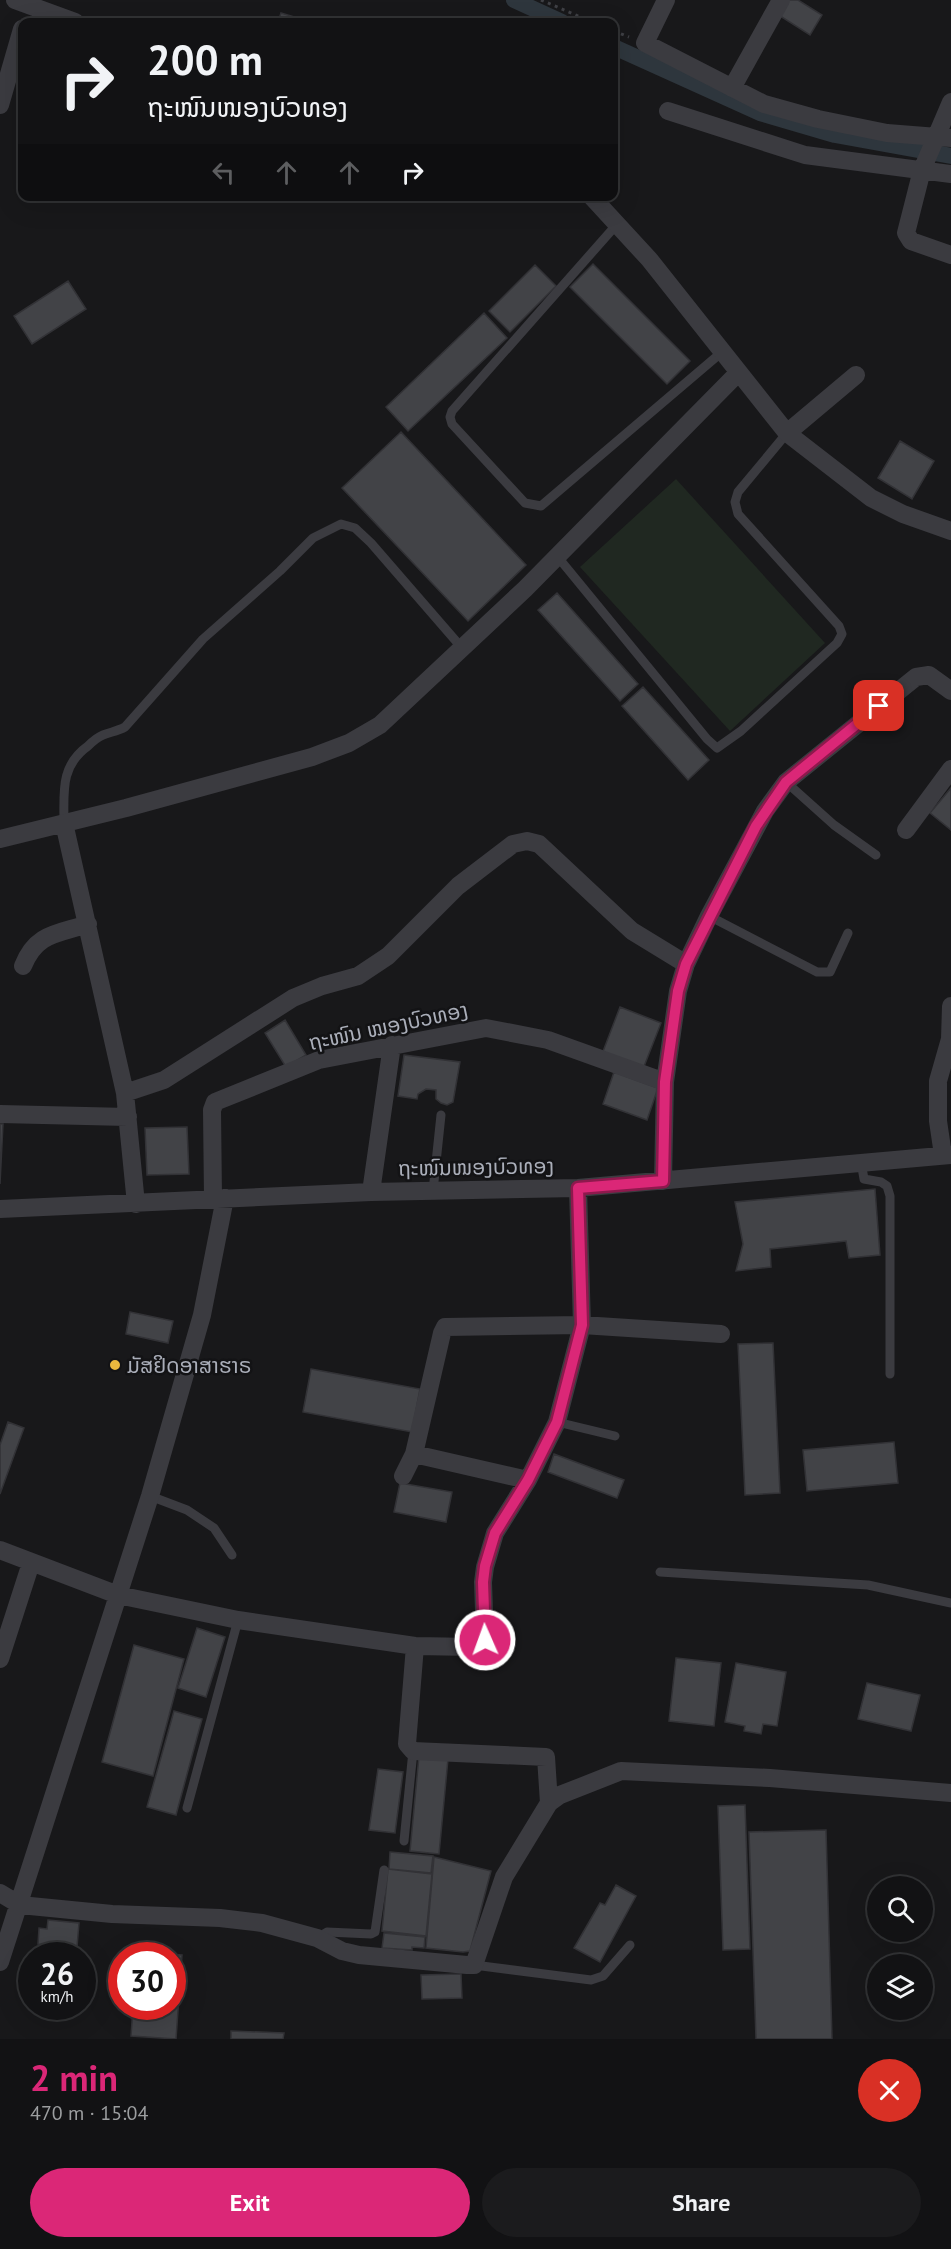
<!DOCTYPE html>
<meta charset="utf-8">
<style>
body{margin:0;font-family:"PT Sans","Noto Sans Lao",sans-serif;background:#1b1b1d;color:#f1f3f6;height:100vh;display:flex;flex-direction:column;font-size:22px;white-space:nowrap}
*{box-sizing:border-box;margin:0}
p{font-size:20px;color:#9c9ea0}
.icon{flex:none;width:33px;height:33px;fill:none;stroke:currentColor;stroke-width:2;stroke-linecap:round;stroke-linejoin:round}
.map{position:relative;height:2039px;overflow:hidden}
.panel{display:flex;flex-direction:column;background:#121214;flex:1}
.panel>*{flex:none}
.hud{position:absolute;left:18px;top:18px;width:600px;height:183px;border-radius:12px;box-shadow:0 6px 24px #0002,0 0 0 2px #313234;background:#121214;color:#f1f3f6;overflow:hidden}
.fabs{position:absolute;left:867px;top:1876px;display:grid;gap:12px}
.fabs a{display:grid;place-items:center;width:66px;height:66px;border-radius:50%;background:#121214;box-shadow:0 6px 24px #0002,0 0 0 2px #313234;font-size:30px}
.speed{position:absolute;left:18px;top:1942px;display:flex;gap:12px;font-size:30px;font-weight:700;text-align:center}
.speed>*{display:grid;place-content:center;width:78px;height:78px;border-radius:50%;background:#121214;box-shadow:0 6px 24px #0002,0 0 0 2px #313234;line-height:1}
.speed small{font-size:15px;font-weight:400}
.speed .limit{border:9px solid #d22;background:#fff;color:#111}
.pin{position:absolute;display:grid;place-items:center;width:51px;height:51px;color:#fff;margin:-26px;border-radius:12px;box-shadow:0 3px 9px #0006}
.me{position:absolute;width:66px;margin:-33px;rotate:358deg;stroke-linejoin:round;filter:drop-shadow(0 0 4px #0008)}
.turn{display:flex;align-items:center;gap:21px;height:126px;padding:0 30px;font-size:27px}
.turn .icon{width:78px;height:78px;stroke-width:2.5}
.turn b{display:block;font-size:42px;line-height:51px}
.lanes{display:flex;align-items:center;height:57px;padding:0 30px;background:#0003;justify-content:center;gap:30px;direction:ltr}
.lanes .off{opacity:.35}
.round{display:grid;place-items:center;flex:none;width:63px;height:63px;border-radius:32px;background:#1b1b1d}
.overview{display:flex;align-items:center;justify-content:space-between;height:102px;padding:0 30px}
h1{font-size:36px;font-weight:700;line-height:45px;color:#db2777}
.primary-button{display:flex;gap:12px;margin-top:auto;padding:12px 30px}
.primary-button a{flex:1;height:69px;border-radius:36px;background:#db2777;color:#fff;font-size:24px;font-weight:700;line-height:69px;text-align:center}
.primary-button a+a{background:#1b1b1d;color:#f1f3f6}
.map>svg:first-child{display:block}
.green{fill:#202821}
.lines{fill:none;stroke-linecap:round;stroke-linejoin:round}
.canal{stroke:#2e363d;stroke-width:16}
.building{fill:#424347;stroke:#323236;stroke-width:1.5}
.path{stroke:#3f4045;stroke-width:3;stroke-dasharray:3 4.5;stroke-linecap:butt}
.service{stroke:#3b3b40;stroke-width:9}
.minor{stroke:#3b3b40;stroke-width:18}
.route-casing{stroke:#8e194d;stroke-width:15}
.route{stroke:#db2777;stroke-width:10}
.poi-dot{fill:#ebb93e;stroke:#131315;stroke-width:2}
.labels{text-anchor:middle;dominant-baseline:central;stroke-width:5;stroke-linejoin:round;paint-order:stroke}
.street-label{font-size:21px;fill:#aaaeb9;stroke:#131315}
.poi-label{font-size:21px;fill:#aaaeb9;stroke:#131315;text-anchor:start}
</style>
<div class="map">
<svg width="951" height="2039" viewBox="0 0 951 2039">
<rect width="100%" height="100%" fill="#18181a"/>
<!-- green -->
<path class="green" d="M 676,479 L 825,643 L 730,731 L 580,567 Z"/>
<g class="lines">
<!-- canal -->
<path class="canal" d="M 514,0 L 562,22
M 614,47 L 760,113 L 835,135 L 951,156"/>
</g>
<!-- building -->
<path class="building" d="M 786,0 L 798,0 L 822,15 L 810,35 L 777,14 Z
M 281,13 L 311,22 L 278,22 Z
M 593,264 L 690,361 L 667,384 L 570,287 Z
M 535,265 L 556,286 L 510,332 L 489,311 Z
M 68,281 L 86,309 L 32,344 L 14,316 Z
M 484,313 L 507,338 L 408,431 L 386,407 Z
M 401,432 L 526,565 L 468,621 L 342,488 Z
M 900,441 L 934,461 L 912,499 L 878,478 Z
M 557,593 L 638,684 L 620,701 L 538,610 Z
M 643,687 L 709,760 L 688,780 L 622,706 Z
M 951,788 L 951,830 L 930,813 Z
M 620,1007 L 661,1023 L 643,1069 L 602,1054 Z
M 285,1020 L 306,1055 L 286,1067 L 265,1033 Z
M 404,1055 L 460,1062 L 453,1102 L 447,1105 L 441,1103 L 436,1099 L 436,1090 L 426,1089 L 418,1094 L 417,1099 L 398,1096 Z
M 614,1072 L 658,1088 L 647,1120 L 603,1104 Z
M 0,1124 L 3,1124 L 0,1184 Z
M 187,1127 L 189,1174 L 147,1175 L 145,1128 Z
M 875,1189 L 880,1255 L 849,1258 L 846,1241 L 770,1249 L 771,1267 L 736,1271 L 743,1244 L 735,1202 Z
M 130,1312 L 173,1321 L 168,1343 L 126,1334 Z
M 773,1343 L 780,1493 L 745,1495 L 738,1344 Z
M 311,1369 L 420,1389 L 412,1432 L 303,1412 Z
M 8,1422 L 24,1428 L 0,1494 L 0,1445 Z
M 894,1442 L 898,1483 L 807,1491 L 803,1450 Z
M 554,1454 L 624,1480 L 617,1498 L 548,1472 Z
M 400,1483 L 452,1492 L 446,1522 L 394,1512 Z
M 197,1628 L 225,1637 L 206,1697 L 178,1688 Z
M 134,1645 L 184,1659 L 153,1776 L 102,1762 Z
M 676,1658 L 721,1663 L 714,1726 L 669,1721 Z
M 736,1663 L 786,1672 L 777,1726 L 763,1724 L 761,1734 L 744,1731 L 745,1726 L 725,1722 Z
M 867,1683 L 920,1695 L 911,1731 L 858,1719 Z
M 174,1711 L 202,1719 L 176,1815 L 147,1807 Z
M 419,1756 L 448,1759 L 439,1854 L 410,1851 Z
M 378,1769 L 403,1772 L 395,1833 L 369,1830 Z
M 745,1805 L 750,1949 L 723,1950 L 718,1806 Z
M 826,1830 L 832,2039 L 756,2039 L 749,1832 Z
M 390,1852 L 433,1856 L 431,1873 L 389,1869 Z
M 434,1857 L 491,1871 L 470,1951 L 463,1952 L 426,1948 Z
M 388,1869 L 432,1874 L 426,1936 L 382,1931 Z
M 616,1885 L 636,1896 L 600,1962 L 574,1948 L 600,1903 L 605,1905 Z
M 48,1920 L 79,1923 L 77,1947 L 38,1944 L 39,1928 L 47,1929 Z
M 384,1933 L 425,1937 L 424,1948 L 412,1947 L 412,1950 L 382,1948 Z
M 137,1952 L 182,1955 L 176,2039 L 131,2036 L 133,2007 L 172,2007 L 172,1956 L 137,1956 Z
M 461,1974 L 462,1998 L 422,1999 L 421,1975 Z
M 231,2031 L 284,2033 L 283,2039 L 231,2039 Z"/>
<g class="lines">
<!-- path -->
<path class="path" d="M 541,0 L 592,22
M 614,31 L 629,37"/>
<!-- service -->
<path class="service" d="M 618,223 L 452,411 L 450,417 L 452,424 L 525,503 L 541,506 L 722,352
M 557,556 L 707,739 L 717,748 L 741,731 L 837,643 L 842,634 L 839,626 L 738,514 L 735,502 L 738,492 L 787,433
M 786,782 L 834,825 L 876,855
M 64,823 C 64,792 60,766 88,746 C 92,742 98,737 103,735 C 111,732 118,731 125,727 L 203,639 L 280,571 L 313,538 L 341,524 L 355,528 L 371,543 L 462,648
M 709,916 L 817,972 L 830,972 L 848,933
M 861,1162 L 864,1179 L 881,1182 L 887,1186 L 890,1196 L 890,1374
M 433,1191 L 441,1115
M 557,1422 L 615,1436
M 150,1496 L 187,1510 L 214,1528 L 232,1555
M 660,1572 L 868,1585 L 951,1603
M 187,1808 L 238,1620
M 404,1841 L 413,1751
M 317,1938 L 327,1932 L 371,1934 L 375,1932 L 384,1870
M 474,1965 L 591,1980 L 603,1976 L 630,1945"/>
<!-- minor -->
<path class="minor" d="M 15,0 L 75,22
M 666,0 L 645,43 L 764,104 L 818,119 L 887,133 L 951,138
M 732,88 L 781,0
M 951,102 L 922,170 L 906,233 L 911,241 L 951,255
M 0,105 L 22,29
M 668,111 L 805,155 L 951,174
M 591,196 L 649,259 L 787,433 L 871,498 L 903,514 L 951,531
M 787,433 L 856,375
M 64,823 L 125,1093 L 136,1204
M 906,830 L 951,769
M 0,839 L 126,808 L 312,757 L 349,743 L 380,725 L 525,589 L 738,373
M 23,966 C 36,933 57,934 88,924
M 125,1093 L 164,1080 L 293,998 L 322,986 L 358,976 L 388,956 L 458,886 L 513,844 L 527,841 L 539,844 L 632,931 L 686,964
M 0,1114 L 128,1117
M 943,1155 L 938,1121 L 938,1081 L 950,1039 L 951,1006
M 663,1181 L 665,1082 L 678,991 L 686,964 L 709,916 L 765,811 L 786,782 L 916,677 L 929,675 L 951,691
M 371,1192 L 392,1045
M 213,1198 L 212,1110 L 215,1102 L 319,1060 L 486,1028 L 548,1040 L 665,1082
M 0,1209 L 371,1192 L 578,1188 L 951,1155
M 414,1454 L 528,1480
M 403,1476 L 414,1454 L 442,1333 L 445,1327 L 582,1325 L 721,1334
M 0,1550 L 118,1595 L 238,1620 L 415,1646 L 474,1647 L 483,1644 L 485,1640 L 483,1582 L 485,1567 L 495,1533 L 528,1480 L 557,1422 L 582,1325 L 578,1188
M 415,1646 L 407,1744 L 413,1751 L 546,1757 L 549,1803
M 0,1659 L 31,1563
M 0,1893 L 20,1905 L 112,1914 L 220,1918 L 262,1923 L 317,1938 L 342,1951 L 359,1955 L 467,1965 L 474,1965 L 504,1877 L 549,1803 L 560,1795 L 621,1771 L 770,1778 L 951,1793
M 0,1962 L 150,1496 L 202,1315 L 225,1198"/>
</g>
<g class="lines">
<!-- route casing -->
<g class="route-casing">
<path id="route" d="M 485,1640 L 483,1582 L 485,1566 L 495,1533 L 528,1480 L 557,1422 L 582,1325 L 578,1188 L 663,1181 L 665,1082 L 678,991 L 686,964 L 756,826 L 786,782 L 879,706"/>
</g>
<!-- route -->
<use href="#route" class="route"/>
</g>
<!-- markers -->
<circle class="poi-dot" cx="115" cy="1365" r="6"/>
<g class="labels">
<!-- street labels -->
<g class="street-label">
<text transform="translate(388 1026) rotate(-12)">ຖະໜົນ ໝອງບົວທອງ</text>
<text transform="translate(476 1167) rotate(-1)">ຖະໜົນໜອງບົວທອງ</text>
</g>
<!-- poi labels -->
<g class="poi-label">
<text x="127" y="1365">ມັສຢິດອາສາຮາຣ</text>
</g>
</g>
</svg>
<div class="fabs">
<a><svg class="icon" aria-label="search" viewBox="0 0 24 24"><circle cx="10" cy="10" r="6"/><path d="M15 15l6 6"/></svg></a>
<a><svg class="icon" aria-label="layers" viewBox="0 0 24 24"><path d="M12 4l9 5-9 5-9-5zM3 14l9 5 9-5"/></svg></a>
</div>
<div class="speed"><div>26<small>km/h</small></div><div class="limit">30</div></div>
<div class="pin" style="left:879px;top:706px;background:#d93025"><svg class="icon" aria-label="arrive" viewBox="0 0 24 24"><path d="M6 21V4h12l-3 4 3 4H6"/></svg></div>
<svg class="me" style="left:485px;top:1640px" viewBox="-20 -20 40 40"><circle r="17" fill="#db2777" stroke="#fff" stroke-width="3"/><path d="M0-11L8 9 0 5-8 9z" fill="#fff"/></svg>
<div class="hud">
<div class="turn"><svg class="icon" aria-label="right" viewBox="0 0 24 24"><path d="M7 20v-9h11M14 6l5 5-5 5"/></svg><div><b>200 m</b>ຖະໜົນໜອງບົວທອງ</div></div>
<div class="lanes"><svg class="icon off" aria-label="left" viewBox="0 0 24 24"><path d="M17 20v-9H6M10 6l-5 5 5 5"/></svg><svg class="icon off" aria-label="ahead" viewBox="0 0 24 24"><path d="M12 20V5M6 11l6-6 6 6"/></svg><svg class="icon off" aria-label="ahead" viewBox="0 0 24 24"><path d="M12 20V5M6 11l6-6 6 6"/></svg><svg class="icon" aria-label="right" viewBox="0 0 24 24"><path d="M7 20v-9h11M14 6l5 5-5 5"/></svg></div>
</div>
</div>
<section class="panel">
<div class="overview"><div><h1>2 min</h1><p>470 m · 15:04</p></div><a class="round" style="background:#d93025;color:#fff"><svg class="icon" aria-label="close" viewBox="0 0 24 24"><path d="M6 6l12 12M18 6L6 18"/></svg></a></div>
<div class="primary-button"><a>Exit</a><a>Share</a></div>
</section>
